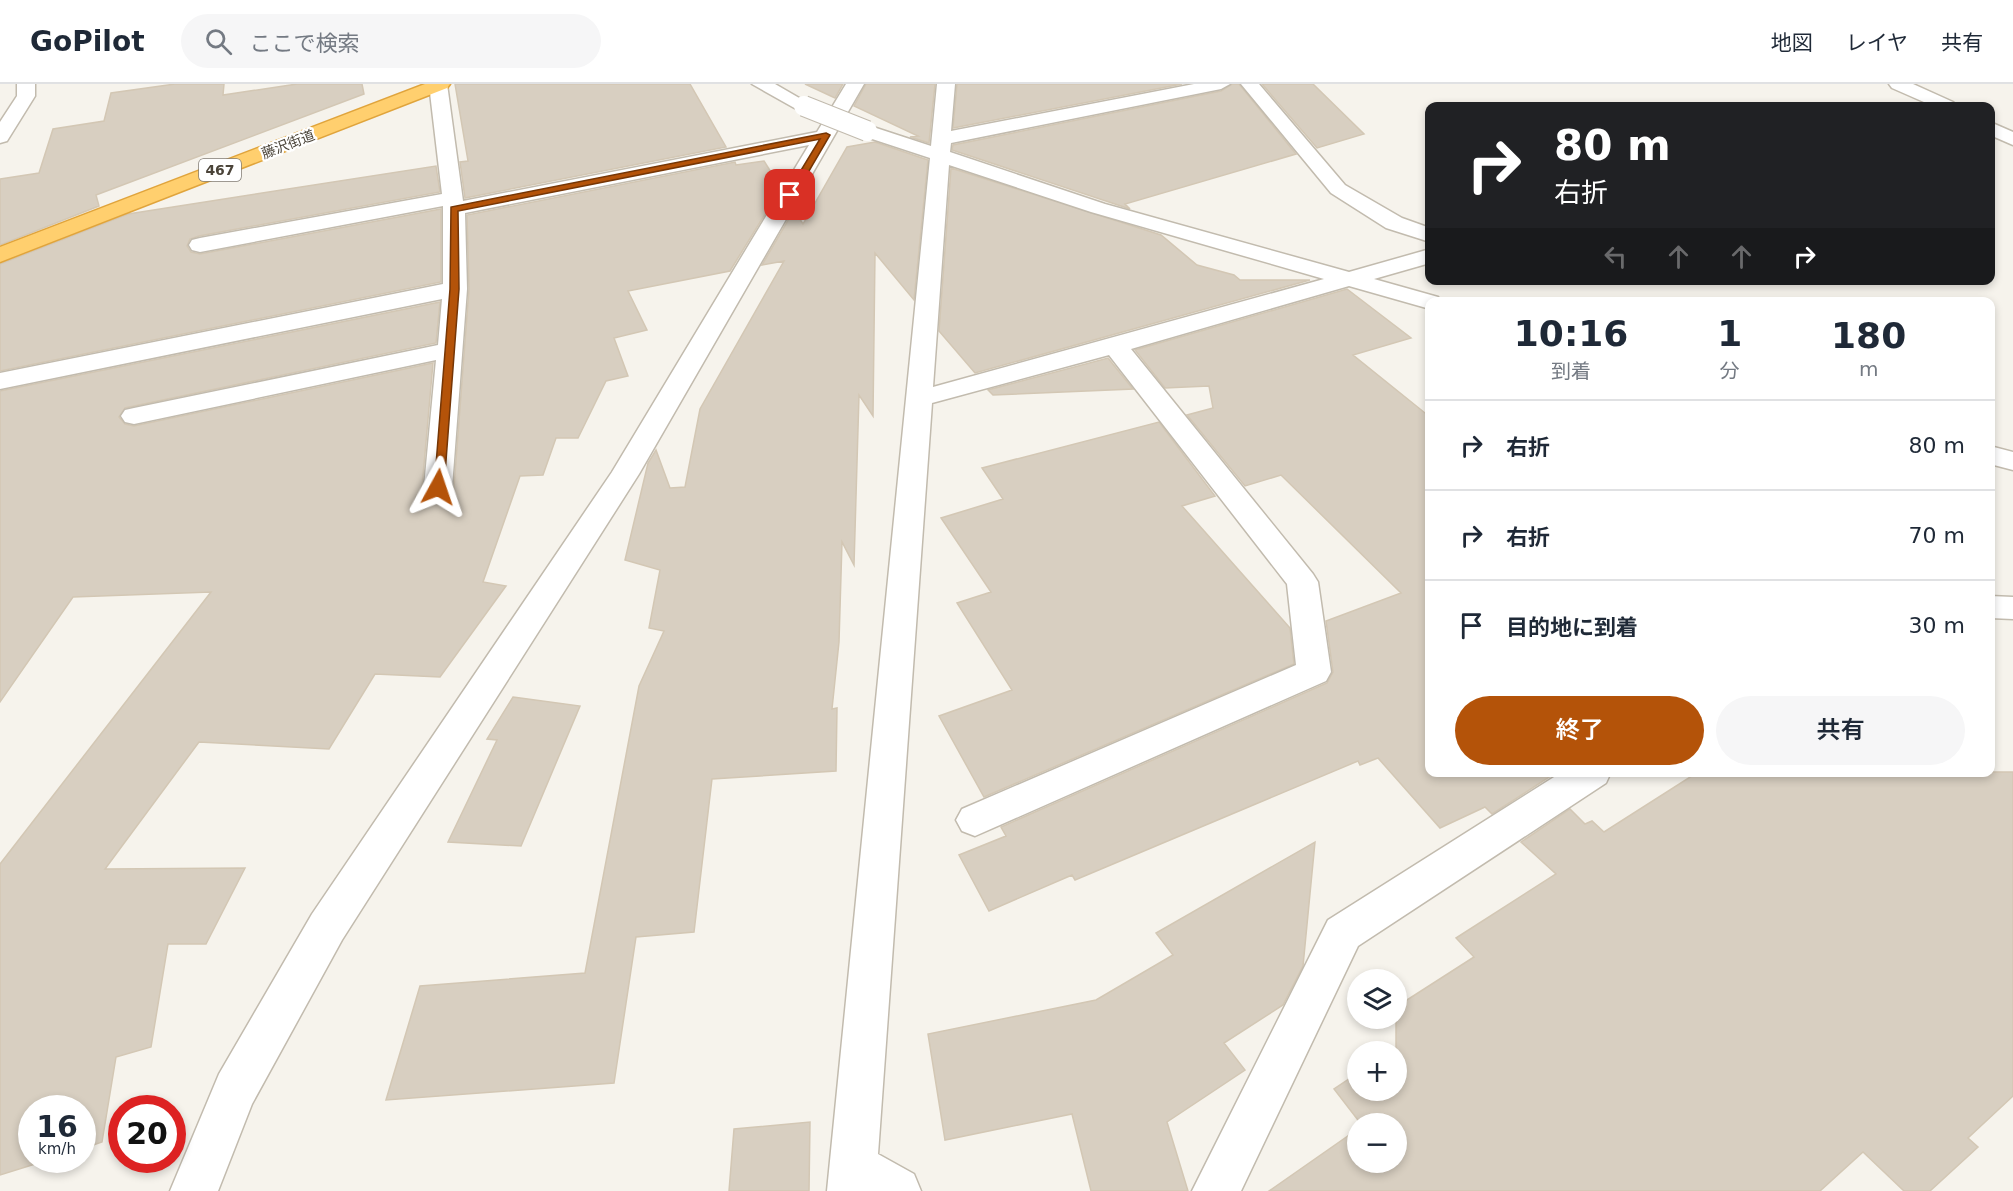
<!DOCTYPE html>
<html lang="ja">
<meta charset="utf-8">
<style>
body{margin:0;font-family:"DejaVu Sans","Noto Sans JP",sans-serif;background:#f6f6f7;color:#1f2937;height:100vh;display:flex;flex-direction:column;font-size:22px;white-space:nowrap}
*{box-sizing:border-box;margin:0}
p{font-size:20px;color:#747a83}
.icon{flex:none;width:33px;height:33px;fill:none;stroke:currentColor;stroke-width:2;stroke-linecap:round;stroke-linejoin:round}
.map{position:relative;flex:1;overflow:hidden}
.sheet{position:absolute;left:1425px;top:213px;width:570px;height:480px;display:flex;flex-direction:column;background:#fff;border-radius:12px;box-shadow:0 3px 9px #0003}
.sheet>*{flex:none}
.top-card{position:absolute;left:1425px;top:18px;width:570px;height:183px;border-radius:12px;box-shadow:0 3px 9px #0003;background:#202124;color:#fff;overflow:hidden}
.fabs{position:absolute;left:1347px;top:885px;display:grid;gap:12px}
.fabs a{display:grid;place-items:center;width:60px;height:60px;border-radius:50%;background:#fff;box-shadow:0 3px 9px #0003;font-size:30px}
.speed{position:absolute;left:18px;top:1011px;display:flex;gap:12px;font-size:30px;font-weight:700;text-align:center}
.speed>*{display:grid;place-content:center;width:78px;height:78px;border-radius:50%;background:#fff;box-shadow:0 3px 9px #0003;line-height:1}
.speed small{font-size:15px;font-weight:400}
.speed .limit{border:9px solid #d22;background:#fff;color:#111}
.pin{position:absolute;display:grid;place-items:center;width:51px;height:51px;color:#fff;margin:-26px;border-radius:12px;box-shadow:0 3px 9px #0006}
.me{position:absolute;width:66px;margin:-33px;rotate:5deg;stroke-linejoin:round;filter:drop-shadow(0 0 4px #0008)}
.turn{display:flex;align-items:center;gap:21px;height:126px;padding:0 30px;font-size:27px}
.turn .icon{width:78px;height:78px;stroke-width:2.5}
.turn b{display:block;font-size:42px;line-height:51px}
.lanes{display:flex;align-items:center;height:57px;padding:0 30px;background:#0003;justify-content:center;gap:30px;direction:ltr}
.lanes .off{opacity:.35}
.eta{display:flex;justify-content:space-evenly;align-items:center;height:102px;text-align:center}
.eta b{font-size:36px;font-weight:600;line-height:42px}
.cta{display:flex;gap:12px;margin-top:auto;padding:12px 30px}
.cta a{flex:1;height:69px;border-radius:36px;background:#b45309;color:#fff;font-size:24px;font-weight:600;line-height:69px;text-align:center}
.cta a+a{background:#f6f6f7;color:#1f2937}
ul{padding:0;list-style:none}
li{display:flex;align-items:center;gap:18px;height:90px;padding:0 30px;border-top:2px solid #e0e1e3}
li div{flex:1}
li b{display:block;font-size:22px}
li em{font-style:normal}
header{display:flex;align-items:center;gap:36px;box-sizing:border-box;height:84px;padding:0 30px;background:#fff;border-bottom:2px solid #e0e1e3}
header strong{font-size:28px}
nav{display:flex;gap:33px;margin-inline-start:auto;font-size:21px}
.search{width:420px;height:54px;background:#f6f6f7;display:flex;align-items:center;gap:15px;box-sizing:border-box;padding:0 21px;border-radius:33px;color:#747a83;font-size:22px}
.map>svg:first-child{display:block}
.building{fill:#d8cfc1;stroke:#d3c7b4;stroke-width:1.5}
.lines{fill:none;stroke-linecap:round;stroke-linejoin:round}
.minor-casing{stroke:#c2bbae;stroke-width:3}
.highway-casing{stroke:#e0a43c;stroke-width:3}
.minor{fill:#fff;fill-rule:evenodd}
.highway{fill:#ffcf6e;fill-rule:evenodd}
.minor-bridge-casing{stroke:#c2bbae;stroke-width:22;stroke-linecap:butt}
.minor-bridge{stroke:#fff;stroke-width:20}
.route{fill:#b45309;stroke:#753606;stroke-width:1.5}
.labels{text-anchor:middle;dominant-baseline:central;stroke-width:4.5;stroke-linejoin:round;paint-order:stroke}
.far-street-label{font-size:14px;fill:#4b4439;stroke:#fff}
.shield{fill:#fff;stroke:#817c74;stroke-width:1.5}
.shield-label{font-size:14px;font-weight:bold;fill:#4b4439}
</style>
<header>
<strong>GoPilot</strong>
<div class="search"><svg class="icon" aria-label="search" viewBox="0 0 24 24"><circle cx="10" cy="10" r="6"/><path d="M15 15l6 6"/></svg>ここで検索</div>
<nav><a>地図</a><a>レイヤ</a><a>共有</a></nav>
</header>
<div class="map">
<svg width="2013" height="1107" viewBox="0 0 2013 1107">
<rect width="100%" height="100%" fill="#f6f3ec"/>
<!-- building -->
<path class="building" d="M 175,0 L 224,0 L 223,11 L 297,0 L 362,0 L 364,10 L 96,111 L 99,122 L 0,161 L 0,95 L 39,89 L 53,45 L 104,37 L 111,9 Z
M 455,0 L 690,0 L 726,63 L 465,114 L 460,78 L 468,77 Z
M 805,0 L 843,0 L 835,14 Z
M 866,0 L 935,0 L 929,59 L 910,53 L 918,52 L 854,22 Z
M 957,0 L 1182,0 L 953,44 Z
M 1232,0 L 1239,0 L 1296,70 L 1125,120 L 1130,125 L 952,66 L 953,61 L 1221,7 Z
M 1262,0 L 1313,0 L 1364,50 L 1317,64 Z
M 875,58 L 928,76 L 914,216 L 875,169 L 873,332 L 859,311 L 854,481 L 842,458 L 839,558 L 832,625 L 837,624 L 836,687 L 712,695 L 694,848 L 636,853 L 614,999 L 386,1016 L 420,902 L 585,889 L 639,602 L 664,547 L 649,544 L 660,486 L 625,476 L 648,379 L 656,366 L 670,404 L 685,403 L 700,325 L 784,177 L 762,181 L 794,126 L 803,140 L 847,63 Z
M 764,77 L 781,104 L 730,187 L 628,207 L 647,246 L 614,254 L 628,292 L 606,297 L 578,354 L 556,354 L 543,391 L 520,392 L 483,498 L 506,502 L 440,593 L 375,590 L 329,665 L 199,658 L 105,785 L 245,784 L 206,860 L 168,860 L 151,963 L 116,973 L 102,1058 L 82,1065 L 82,1024 L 32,1024 L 32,1076 L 48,1076 L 0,1091 L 0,780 L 211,508 L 73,513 L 0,618 L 0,307 L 440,218 L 436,259 L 125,324 L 119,333 L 125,340 L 134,342 L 433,279 L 422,403 L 428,412 L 448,412 L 454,403 L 469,205 L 467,131 L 735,78 L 736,81 Z
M 436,82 L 440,108 L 199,152 L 190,155 L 187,162 L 191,168 L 200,170 L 441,125 L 441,198 L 0,287 L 0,180 L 128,130 Z
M 951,84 L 1161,151 L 1197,181 L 1234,191 L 1240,196 L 1310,196 L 975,289 L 939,247 Z
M 1347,205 L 1411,254 L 1353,271 L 1430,333 L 1430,688 L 1557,688 L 1492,730 L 1485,723 L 1440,744 L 1378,674 L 1360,681 L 1358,677 L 1075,796 L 1072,791 L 989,827 L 959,771 L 1006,752 L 1001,743 L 1327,599 L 1333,588 L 1326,537 L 1401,509 L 1281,391 L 1245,402 L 1187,331 L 1213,324 L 1209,302 L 1165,304 L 1135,266 Z
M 1108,274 L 1133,305 L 993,311 L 988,306 Z
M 1159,338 L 1215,412 L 1182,422 L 1290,544 L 1294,580 L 984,713 L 939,632 L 1012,606 L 957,519 L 991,508 L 941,434 L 1003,415 L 982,384 Z
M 513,613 L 580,622 L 521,762 L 448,758 L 497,656 L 487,655 Z
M 1698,688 L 2013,688 L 2013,1012 L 1968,1054 L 1978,1063 L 1930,1107 L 1904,1107 L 1863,1068 L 1820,1107 L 1269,1107 L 1358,1045 L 1358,1078 L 1396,1078 L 1396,1040 L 1361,1040 L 1334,1005 L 1358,989 L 1358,1006 L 1396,1006 L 1396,923 L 1474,873 L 1456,854 L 1556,790 L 1521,758 L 1570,725 L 1585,740 L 1592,737 L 1604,748 Z
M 1315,758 L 1303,882 L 1283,921 L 1224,959 L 1245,986 L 1167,1038 L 1188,1107 L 1091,1107 L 1072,1030 L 945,1056 L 928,950 L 1096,916 L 1173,871 L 1156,849 Z
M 810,1038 L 809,1107 L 729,1107 L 734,1045 Z"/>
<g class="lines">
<!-- minor casing -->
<g class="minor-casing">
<path id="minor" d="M 17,0 L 35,0 L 35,12 L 7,57 L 0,59 L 0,38 L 17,12 Z
M 429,0 L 447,0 L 463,117 L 817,48 L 846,0 L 864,0 L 639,390 L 342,856 L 252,1020 L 218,1107 L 170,1107 L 219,990 L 312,830 L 612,388 L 809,61 L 465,129 L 467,205 L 452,403 L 448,410 L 438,412 L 428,410 L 424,403 L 436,276 L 134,340 L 125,338 L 121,332 L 125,326 L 134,324 L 438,261 L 442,215 L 0,305 L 0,289 L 443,200 L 443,122 L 200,168 L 192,166 L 189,161 L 192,156 L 200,154 L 442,110 Z
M 752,0 L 775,0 L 813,22 L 810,26 L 798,26 Z
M 937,0 L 955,0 L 951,47 L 1194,0 L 1230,0 L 1221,5 L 951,59 L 950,68 L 1105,120 L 1349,188 L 1430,165 L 1430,179 L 1374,195 L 1438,213 L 1441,218 L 1430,218 L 1430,225 L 1349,202 L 1131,265 L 1313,490 L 1318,498 L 1331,588 L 1326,597 L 975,752 L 962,747 L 956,736 L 962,725 L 1296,581 L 1287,500 L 1109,271 L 932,319 L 878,1070 L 914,1090 L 921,1107 L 827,1107 L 930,74 L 860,51 L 858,47 L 867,41 L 931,62 ZM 949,81 L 1091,128 L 1324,195 L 933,303 Z
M 1241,0 L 1259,0 L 1345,101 L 1402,134 L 1430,144 L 1430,158 L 1386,144 L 1331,109 Z
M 1889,0 L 1913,0 L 1953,18 L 1956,22 L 1933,22 L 1892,4 Z
M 1990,38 L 2013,48 L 2013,61 L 1990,51 Z
M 1990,362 L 2013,368 L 2013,386 L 1990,380 Z
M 1990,512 L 2013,513 L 2013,535 L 1990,534 Z
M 1562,688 L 1611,688 L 1606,699 L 1358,862 L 1241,1107 L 1192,1107 L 1328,836 Z"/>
</g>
<!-- highway casing -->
<g class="highway-casing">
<path id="highway" d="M 425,0 L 450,0 L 447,4 L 0,178 L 0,163 Z"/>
</g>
<!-- minor -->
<use href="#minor" class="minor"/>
<!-- highway -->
<use href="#highway" class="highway"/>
<!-- minor-bridge casing -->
<g class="minor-bridge-casing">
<path id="minor-bridge" d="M 804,22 L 867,47"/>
</g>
<!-- minor-bridge -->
<use href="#minor-bridge" class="minor-bridge"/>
</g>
<!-- route -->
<path class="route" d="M 826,49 L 830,51 L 795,111 L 790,114 L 786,111 L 820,55 L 458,127 L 459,205 L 444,403 L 438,407 L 434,406 L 450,205 L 451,123 Z"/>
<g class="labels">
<!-- far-street labels -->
<g class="far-street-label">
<text transform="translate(288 60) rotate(-21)">藤沢街道</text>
</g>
<!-- shield labels -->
<rect class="shield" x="199" y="75" width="42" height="22" rx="4.5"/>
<g class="shield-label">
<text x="220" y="86">467</text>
</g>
</g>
</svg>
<div class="fabs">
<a><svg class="icon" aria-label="layers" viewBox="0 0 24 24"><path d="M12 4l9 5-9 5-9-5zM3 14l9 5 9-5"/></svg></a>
<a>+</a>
<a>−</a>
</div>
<div class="speed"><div>16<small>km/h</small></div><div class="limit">20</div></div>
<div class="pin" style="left:790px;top:111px;background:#d93025"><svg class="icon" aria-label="arrive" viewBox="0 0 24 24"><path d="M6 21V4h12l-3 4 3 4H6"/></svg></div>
<svg class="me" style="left:438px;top:403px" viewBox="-20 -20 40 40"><path d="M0-17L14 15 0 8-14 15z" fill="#b45309" stroke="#fff" stroke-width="4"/></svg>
<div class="top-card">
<div class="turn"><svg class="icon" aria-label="right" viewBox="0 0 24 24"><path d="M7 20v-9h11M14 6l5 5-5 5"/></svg><div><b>80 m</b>右折</div></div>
<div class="lanes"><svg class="icon off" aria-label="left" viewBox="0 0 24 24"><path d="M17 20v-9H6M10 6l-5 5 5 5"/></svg><svg class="icon off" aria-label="ahead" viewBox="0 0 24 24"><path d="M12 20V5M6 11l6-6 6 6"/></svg><svg class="icon off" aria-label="ahead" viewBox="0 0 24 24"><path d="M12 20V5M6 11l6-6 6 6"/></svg><svg class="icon" aria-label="right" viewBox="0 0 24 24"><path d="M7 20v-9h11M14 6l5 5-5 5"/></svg></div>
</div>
<section class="sheet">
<div class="eta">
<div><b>10:16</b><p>到着</p></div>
<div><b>1</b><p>分</p></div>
<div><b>180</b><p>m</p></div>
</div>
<ul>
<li><svg class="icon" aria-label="right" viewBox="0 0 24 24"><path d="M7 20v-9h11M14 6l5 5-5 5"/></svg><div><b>右折</b></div><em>80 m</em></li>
<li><svg class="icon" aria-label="right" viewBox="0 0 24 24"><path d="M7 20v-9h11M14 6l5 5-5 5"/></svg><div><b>右折</b></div><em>70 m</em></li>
<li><svg class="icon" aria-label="arrive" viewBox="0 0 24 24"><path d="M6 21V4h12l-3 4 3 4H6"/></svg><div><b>目的地に到着</b></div><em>30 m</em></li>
</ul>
<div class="cta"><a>終了</a><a>共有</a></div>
</section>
</div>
